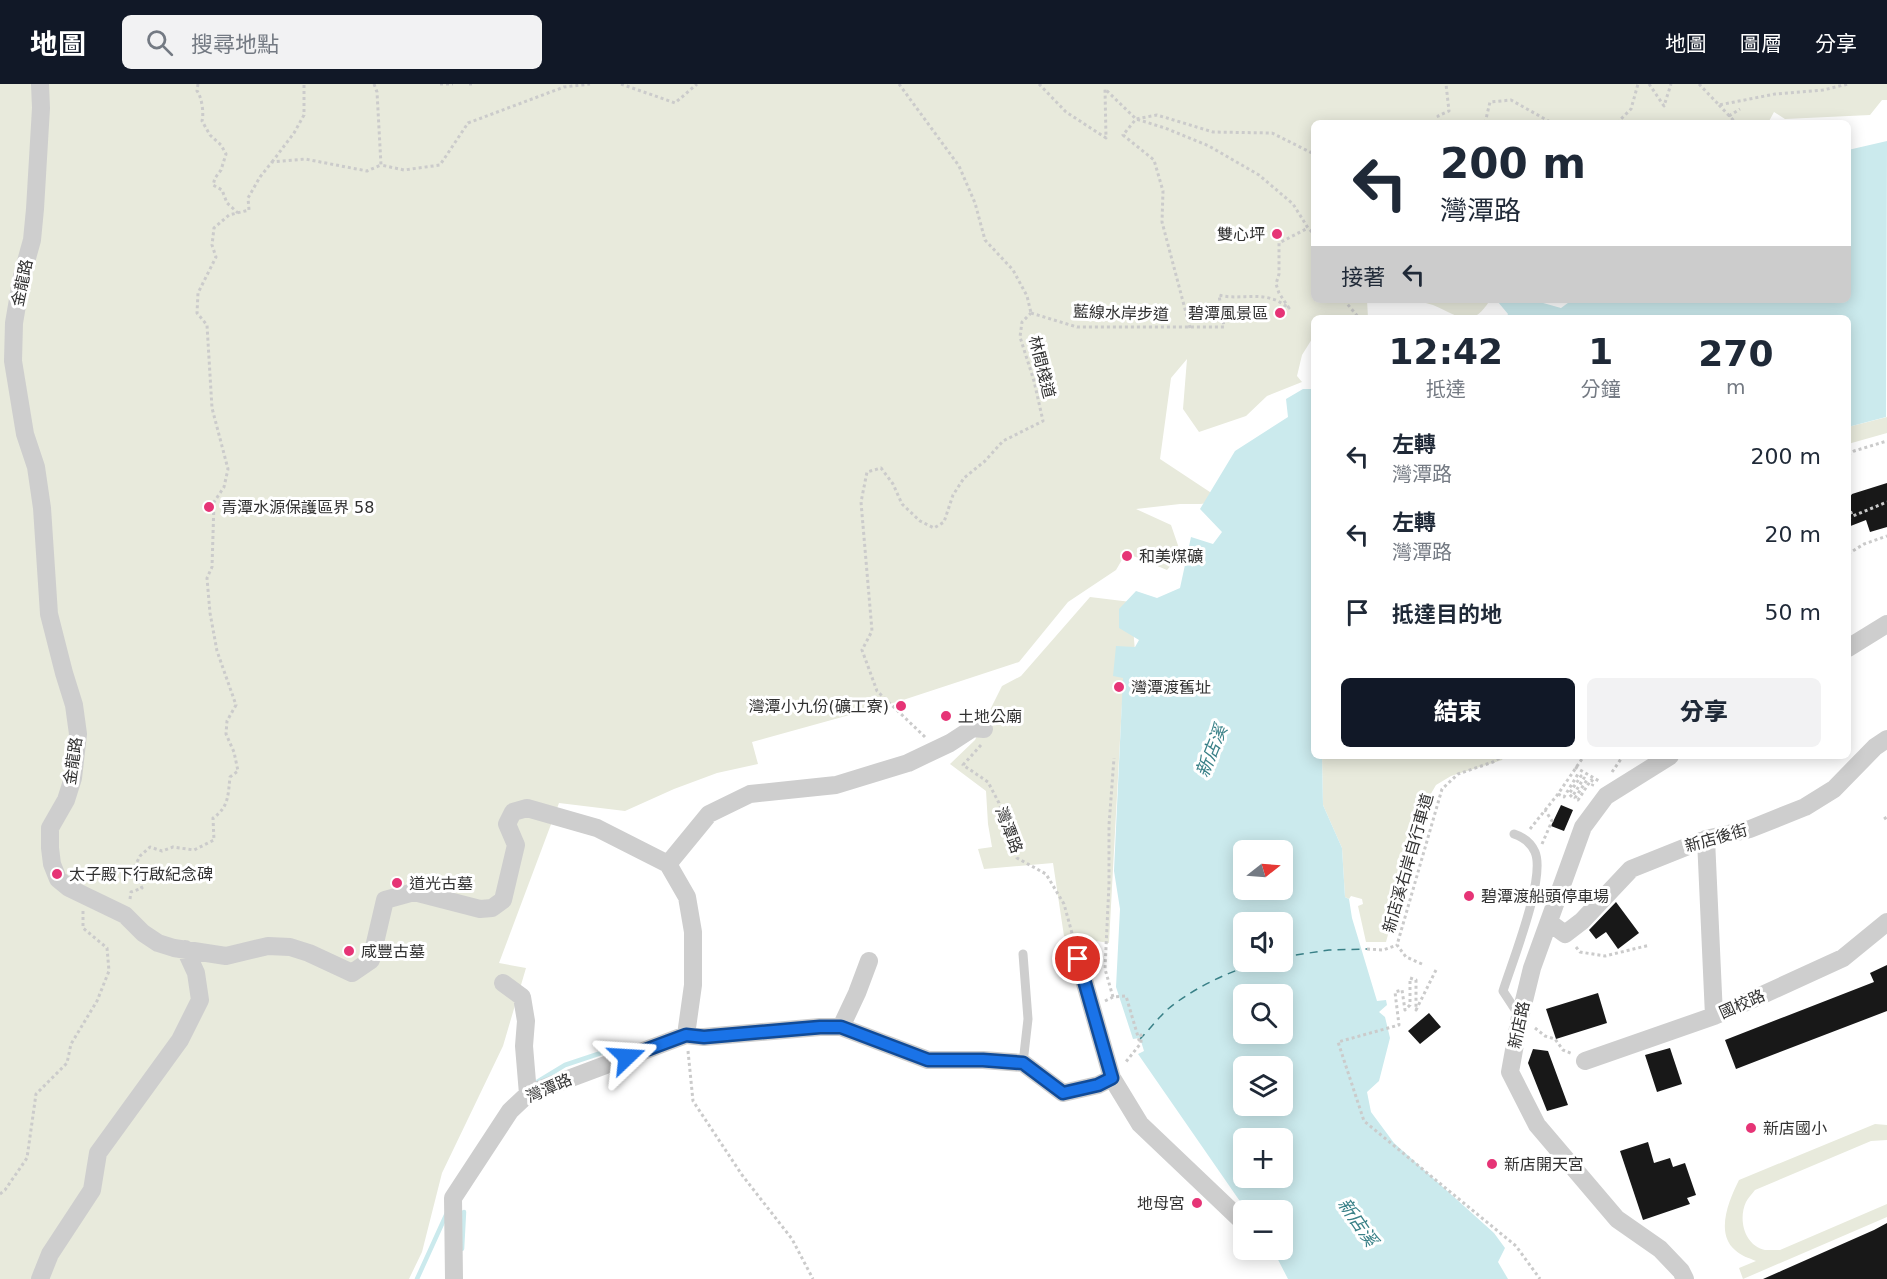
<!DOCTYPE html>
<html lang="zh-TW">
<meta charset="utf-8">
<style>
body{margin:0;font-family:"DejaVu Sans","Noto Sans TC",sans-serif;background:#f2f2f3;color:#1f2937;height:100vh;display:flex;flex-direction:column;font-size:22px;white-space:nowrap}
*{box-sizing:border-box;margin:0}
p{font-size:20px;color:#747a83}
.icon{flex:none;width:33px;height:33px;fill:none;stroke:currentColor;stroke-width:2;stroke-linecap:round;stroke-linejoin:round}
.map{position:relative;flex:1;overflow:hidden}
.side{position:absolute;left:1311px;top:231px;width:540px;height:444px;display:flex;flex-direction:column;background:#fff;border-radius:9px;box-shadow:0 3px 15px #0003}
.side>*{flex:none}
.top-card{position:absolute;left:1311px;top:36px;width:540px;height:183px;border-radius:9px;box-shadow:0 3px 15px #0003;background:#fff;color:#1f2937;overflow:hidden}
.needle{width:39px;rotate:73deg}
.buttons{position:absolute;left:1233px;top:756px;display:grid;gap:12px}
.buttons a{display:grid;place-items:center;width:60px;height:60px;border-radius:9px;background:#fff;box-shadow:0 3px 15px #0003;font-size:30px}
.pin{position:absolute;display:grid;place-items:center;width:51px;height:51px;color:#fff;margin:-26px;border:3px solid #fff;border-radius:50%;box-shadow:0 2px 6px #0007}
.me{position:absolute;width:66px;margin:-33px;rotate:70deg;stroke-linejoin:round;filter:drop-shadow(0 0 4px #0008)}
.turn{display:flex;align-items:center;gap:21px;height:126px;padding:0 30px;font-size:27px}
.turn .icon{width:78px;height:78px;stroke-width:2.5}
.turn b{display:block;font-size:42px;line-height:51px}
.then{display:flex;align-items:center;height:57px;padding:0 30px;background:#0003;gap:12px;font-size:22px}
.eta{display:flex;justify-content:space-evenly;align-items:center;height:102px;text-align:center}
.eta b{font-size:36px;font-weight:800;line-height:42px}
.button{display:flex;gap:12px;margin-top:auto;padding:12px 30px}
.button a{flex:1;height:69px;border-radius:9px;background:#111827;color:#fff;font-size:24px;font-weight:800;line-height:69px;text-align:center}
.button a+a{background:#f2f2f3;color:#1f2937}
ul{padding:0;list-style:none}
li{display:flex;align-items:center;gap:18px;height:78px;padding:0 30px}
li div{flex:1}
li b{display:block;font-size:22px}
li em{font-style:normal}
header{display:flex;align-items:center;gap:36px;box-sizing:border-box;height:84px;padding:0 30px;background:#111827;color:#fff}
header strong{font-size:28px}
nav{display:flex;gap:33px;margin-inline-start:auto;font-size:21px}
.search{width:420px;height:54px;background:#f2f2f3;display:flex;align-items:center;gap:15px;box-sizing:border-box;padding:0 21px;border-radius:9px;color:#747a83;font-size:22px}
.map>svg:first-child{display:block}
.green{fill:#e8eadc}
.water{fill:#cbeaed;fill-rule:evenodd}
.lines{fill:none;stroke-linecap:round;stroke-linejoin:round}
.stream{stroke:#cbeaed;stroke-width:4.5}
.ferry{stroke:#398087;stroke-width:1.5;stroke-dasharray:8 6;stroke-linecap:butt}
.building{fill:#181818}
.path{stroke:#cbcbcb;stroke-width:3;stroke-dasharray:3 3;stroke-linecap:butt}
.service{stroke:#cecece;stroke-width:9}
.minor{stroke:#cecece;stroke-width:18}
.route-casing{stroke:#114b97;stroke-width:15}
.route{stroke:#1a73e8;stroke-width:10}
.poi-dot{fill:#e63476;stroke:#fff;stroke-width:2}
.labels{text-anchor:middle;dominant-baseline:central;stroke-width:6;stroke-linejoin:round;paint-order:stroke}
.poi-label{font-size:16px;fill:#313131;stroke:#fff;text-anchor:start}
.street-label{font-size:16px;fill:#313131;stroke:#fff}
.water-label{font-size:18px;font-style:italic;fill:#398087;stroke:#fff}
</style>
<header>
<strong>地圖</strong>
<div class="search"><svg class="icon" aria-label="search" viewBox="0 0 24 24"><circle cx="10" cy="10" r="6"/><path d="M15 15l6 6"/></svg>搜尋地點</div>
<nav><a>地圖</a><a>圖層</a><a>分享</a></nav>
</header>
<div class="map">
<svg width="1887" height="1195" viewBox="0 0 1887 1195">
<rect width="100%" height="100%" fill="#fff"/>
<!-- green -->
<path class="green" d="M 0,0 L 1887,0 L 1887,16 L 1882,16 L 1870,31 L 1785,35 L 1774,28 L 1768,39 L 1314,39 L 1314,216 L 1367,216 L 1368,234 L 1314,234 L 1314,255 L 1312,255 L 1302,271 L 1297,292 L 1302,298 L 1267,312 L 1246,332 L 1199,348 L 1183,325 L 1187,275 L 1171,294 L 1160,375 L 1222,416 L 1201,420 L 1180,420 L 1136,425 L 1171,441 L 1181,470 L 1167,486 L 1126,469 L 1116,486 L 1068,518 L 1019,578 L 900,617 L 752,658 L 758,680 L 717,689 L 674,705 L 625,727 L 559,719 L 499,879 L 526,884 L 503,962 L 442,1089 L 422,1168 L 409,1195 L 0,1195 Z
M 1415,216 L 1490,216 C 1471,247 1458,231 1433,221 C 1427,219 1421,218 1415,216 Z
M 1887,333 L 1887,349 L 1848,360 L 1848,343 Z
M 1090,513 L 1131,518 L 1137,592 L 1122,619 L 1109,859 L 1064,852 L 1053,779 L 984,785 L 978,765 L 992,763 L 988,740 L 986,707 L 950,680 L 975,656 L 1002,602 L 1021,592 Z
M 1322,672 L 1504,672 L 1502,676 L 1451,692 L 1436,701 L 1421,727 L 1386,858 L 1366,858 L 1358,822 L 1363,820 L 1362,815 L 1351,812 L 1349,815 L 1345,813 L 1342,764 L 1323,721 Z
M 1875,1040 L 1887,1041 L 1887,1056 L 1871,1057 L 1755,1106 C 1752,1110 1748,1114 1746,1118 C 1738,1135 1744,1161 1765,1166 C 1769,1166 1775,1166 1780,1166 L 1887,1120 L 1887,1133 L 1743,1195 L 1739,1184 L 1756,1177 C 1749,1174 1741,1172 1735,1166 C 1715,1149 1729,1116 1739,1096 Z"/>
<!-- water -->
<path class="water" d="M 1887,57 L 1886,333 L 1848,343 L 1848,234 L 1506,234 L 1508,230 L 1498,218 L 1536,217 L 1561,224 L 1572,216 L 1848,216 L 1848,66 Z
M 1303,305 L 1314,305 L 1314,672 L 1322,672 L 1323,721 L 1342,764 L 1345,813 L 1349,815 L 1352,834 L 1377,917 L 1386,916 L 1387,921 L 1379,928 L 1385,933 L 1390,954 L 1379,997 L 1367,1008 L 1371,1028 L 1394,1059 L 1494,1149 L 1505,1164 L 1498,1178 L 1508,1195 L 1288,1195 L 1273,1166 L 1282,1166 L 1282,1126 L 1246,1126 L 1138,970 L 1144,967 L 1140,954 L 1133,955 L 1116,903 L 1120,825 L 1114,787 L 1123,594 L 1113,592 L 1116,562 L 1135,563 L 1139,556 L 1119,544 L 1119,525 L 1136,507 L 1157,514 L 1180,504 L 1191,453 L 1213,460 L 1222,448 L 1200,425 L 1235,367 L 1288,333 L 1286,315 ZM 1244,766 L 1282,766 L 1282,806 L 1244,806 ZM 1244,838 L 1282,838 L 1282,878 L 1244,878 ZM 1244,910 L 1282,910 L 1282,950 L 1244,950 ZM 1244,982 L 1282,982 L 1282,1022 L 1244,1022 ZM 1244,1054 L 1282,1054 L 1282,1094 L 1244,1094 Z"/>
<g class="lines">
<!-- stream -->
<path class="stream" d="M 537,998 L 565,981 L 625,961 L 630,962 L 633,966
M 462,1165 L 464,1128
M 417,1195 L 447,1129"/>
<!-- ferry -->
<path class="ferry" d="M 1282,873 L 1329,866 L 1367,865
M 1139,956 C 1149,946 1158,934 1168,925 C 1193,904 1233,885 1264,878"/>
</g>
<!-- building -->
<path class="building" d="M 1887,399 L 1887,443 L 1870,448 L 1866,436 L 1848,443 L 1848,416 L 1852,410 Z
M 1561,721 L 1573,726 L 1564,747 L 1551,742 Z
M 1616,818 L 1639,849 L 1618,865 L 1606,848 L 1596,855 L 1589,846 Z
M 1887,881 L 1887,927 L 1736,985 L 1725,956 L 1874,898 L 1870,889 Z
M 1598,909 L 1607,939 L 1556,955 L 1546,925 Z
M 1429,929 L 1441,943 L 1420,960 L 1408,947 Z
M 1670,964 L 1682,1000 L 1657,1008 L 1645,971 Z
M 1533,965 L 1548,967 L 1568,1021 L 1547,1027 L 1528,979 Z
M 1648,1058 L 1654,1079 L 1670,1074 L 1673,1083 L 1685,1079 L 1696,1111 L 1687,1114 L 1690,1120 L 1643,1136 L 1620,1067 Z
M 1887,1139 L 1887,1195 L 1763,1195 L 1874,1146 Z"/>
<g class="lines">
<!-- path -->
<path class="path" d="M 198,0 L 197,7 C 202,13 204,30 202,37 L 210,51 L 221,61 L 226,70 L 221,86 L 215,94 L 213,101 L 222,106 L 227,119 L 238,129
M 374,0 L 377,8 L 381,81 L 404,86 L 440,81 L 468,39 L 564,3 L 590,0
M 440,0 L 453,0
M 469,0 L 475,0
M 621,0 L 675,19 L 697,0
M 899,0 L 959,82 L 975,119 L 985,156 L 1013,186 L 1027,212 L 1031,229
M 1039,0 L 1066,28 L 1106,54 L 1105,5 L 1136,35 L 1165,44 L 1209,62 L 1259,91 L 1293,120 L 1308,144 L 1314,150
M 1649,0 L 1664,22 L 1671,0
M 1699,0 L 1719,21 L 1775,10 L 1823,6 L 1848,0
M 1719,21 L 1736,39
M 1729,32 L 1740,25
M 1441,39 L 1438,32 L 1449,27 L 1446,0
M 1485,39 L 1490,18 L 1511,16 L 1552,39
M 1617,39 L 1631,25 L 1638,0
M 272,78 L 294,49 L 304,31 L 304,0
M 1344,216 L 1359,234
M 1031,229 L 1077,243 L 1224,243 L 1219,211 C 1236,216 1255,209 1272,215 C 1278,216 1284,221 1289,224 L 1279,209 L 1276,200 L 1279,190 L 1279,159 L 1308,144
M 1190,244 L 1162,138 L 1163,107 L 1154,76 L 1123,51 L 1136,35 L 1157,31 L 1213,48 L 1272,49 L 1314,70
M 1848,371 L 1854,367 L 1887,357
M 1848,422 L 1852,431
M 1848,434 L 1887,418
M 1848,470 L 1864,460 L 1887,452
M 925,653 L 877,607 L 862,566 L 872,547 L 861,418 L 867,388 L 881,384 L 893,400 L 902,420 L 920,437 L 934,444 L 944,438 L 953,411 L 964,394 L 985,377 L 1003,357 L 1043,337 L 1034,297 L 1020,253 L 1022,238 L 1031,229
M 981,661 L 963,681 L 988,698 L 999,719 L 1017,774 L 1046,790 L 1064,820 L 1075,860
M 1575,683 L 1599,697
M 1612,688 L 1623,672
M 1558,710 L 1564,713 L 1578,690 L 1581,692 L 1569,710 L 1572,713 L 1584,694 L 1587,696 L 1575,714 L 1578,716 L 1591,696 L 1594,698 L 1592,702
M 1884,735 L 1887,733
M 1530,745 L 1558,710 L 1584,672
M 1542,760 L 1552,737 L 1545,726
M 130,815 L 131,808 L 142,804 L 133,786 L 140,772 L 150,763 L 162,767 L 173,763 L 194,766 L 214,756 L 213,734 C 229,723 228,711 230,693 L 238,687 L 234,668 L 226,650 L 227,637 L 236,621 L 217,567 L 210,529 L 207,494 L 212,483 L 214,418 L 224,403 L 228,385 L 212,324 L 207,241 L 197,229 L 198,209 L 216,173 L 212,161 L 214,144 L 229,131 L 249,126 L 248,114 L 260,93 L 272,78 L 305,75 L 367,87 L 381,81
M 1576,863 L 1580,868 L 1605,872 L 1650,861
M 1367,865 L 1383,866 L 1397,861
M 1422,880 L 1406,873 L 1397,861 L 1442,705 L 1458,690 L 1493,678 L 1503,672
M 1436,886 L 1416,926 L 1416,896 L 1410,894 L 1410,921 L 1405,926 L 1402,906 L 1395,908 L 1399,941 L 1338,958 L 1364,1037 L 1516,1162 L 1540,1195
M 1113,913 L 1105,885 L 1109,800 L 1109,741 L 1114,674
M 1105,917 L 1113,913 L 1126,912 L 1139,956 L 1141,951 L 1141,959 L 1125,979
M 1535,944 L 1545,952 L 1555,955 L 1563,966 L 1573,970
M 688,967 L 693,1017 L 742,1091 L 792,1155 L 813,1195
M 0,1110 L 5,1106 L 27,1074 L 36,1010 L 67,979 L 71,960 L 97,917 L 109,887 L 107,864 L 83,844 L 83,827"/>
<!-- service -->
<path class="service" d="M 1514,750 C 1523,753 1531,759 1535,768 C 1546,794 1512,878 1503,907 L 1520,933
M 1023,979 L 1028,935 L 1023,870"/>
<!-- minor -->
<path class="minor" d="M 40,0 L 41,24 L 35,125 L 32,156 L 22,192 L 14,239 L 13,277 L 25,350 L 36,383 L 42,424 L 49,530 L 64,589 L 74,621 L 78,650 L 73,694 L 66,716 L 50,744 L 50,764 L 52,780 L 58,795 L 69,804 L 125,831 L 143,849 L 158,859 L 174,864 L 226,872 L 268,862 L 290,863 L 309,869 L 352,889 L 371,876 L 385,816 L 414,808 L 480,825 L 492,824 L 503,816 L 516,761 L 507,740 L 513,728 L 527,724 L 597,744 L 668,780 L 687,813 L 693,848 L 693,901 L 686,951
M 1848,564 L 1887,540
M 1670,672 L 1606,712 L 1583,743 L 1532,884 L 1520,933 L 1510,988 L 1537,1041 L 1617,1135 L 1660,1165 L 1681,1187 L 1685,1195
M 1706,755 L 1714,932
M 668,780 L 709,730 L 750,710 L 836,701 L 908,679 L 950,659 L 973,644 L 984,645
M 1550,839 L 1565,850 L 1582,837 L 1631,785 L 1706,755 L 1750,745 L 1805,723 L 1834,705 L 1875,663 L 1887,655
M 1078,875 L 1112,994 L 1140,1040 L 1244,1139
M 503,899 L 522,913 L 526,937 L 524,962 L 528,1010
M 841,943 L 857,909 L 869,877
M 1585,977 L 1714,932 L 1760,912 L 1843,874 L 1887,838
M 40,1195 L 50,1170 L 92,1106 L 98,1069 L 180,956 L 200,916 L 196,889 L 185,865
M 454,1195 L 453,1114 L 510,1027 L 528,1010 L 686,951 L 704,953 L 820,943 L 841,943 L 928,976 L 983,976 L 1023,979 L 1063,1009 L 1098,1001 L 1112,994"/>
</g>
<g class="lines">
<!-- route casing -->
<g class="route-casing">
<path id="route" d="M 627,973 L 686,951 L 704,953 L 820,943 L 841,943 L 928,976 L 983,976 L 1023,979 L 1063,1009 L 1098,1001 L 1112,994 L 1078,875"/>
</g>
<!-- route -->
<use href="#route" class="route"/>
</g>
<!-- markers -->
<g class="poi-dot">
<circle cx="1277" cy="150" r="6"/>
<circle cx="1280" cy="229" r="6"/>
<circle cx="209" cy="423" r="6"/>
<circle cx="1127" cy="472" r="6"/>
<circle cx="1119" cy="603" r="6"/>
<circle cx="901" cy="622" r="6"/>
<circle cx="946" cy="632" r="6"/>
<circle cx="57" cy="790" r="6"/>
<circle cx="397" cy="799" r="6"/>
<circle cx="1469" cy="812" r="6"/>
<circle cx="349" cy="867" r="6"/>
<circle cx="1751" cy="1044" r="6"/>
<circle cx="1492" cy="1080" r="6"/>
<circle cx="1197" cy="1119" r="6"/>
</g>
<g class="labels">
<!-- poi labels -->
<g class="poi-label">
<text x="1265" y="150" text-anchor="end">雙心坪</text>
<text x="1268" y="229" text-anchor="end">碧潭風景區</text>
<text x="221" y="423">青潭水源保護區界 58</text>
<text x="1139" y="472">和美煤礦</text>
<text x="1131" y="603">灣潭渡舊址</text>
<text x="889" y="622" text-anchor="end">灣潭小九份(礦工寮)</text>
<text x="958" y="632">土地公廟</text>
<text x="69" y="790">太子殿下行啟紀念碑</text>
<text x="409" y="799">道光古墓</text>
<text x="1481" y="812">碧潭渡船頭停車場</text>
<text x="361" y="867">咸豐古墓</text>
<text x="1763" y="1044">新店國小</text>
<text x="1504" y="1080">新店開天宮</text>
<text x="1185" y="1119" text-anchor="end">地母宮</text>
</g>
<!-- street labels -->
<g class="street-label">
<text transform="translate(22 199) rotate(-78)">金龍路</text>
<text transform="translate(1121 229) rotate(2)">藍線水岸步道</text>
<text transform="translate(1042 283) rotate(76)">林間棧道</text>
<text transform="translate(73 677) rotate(-82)">金龍路</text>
<text transform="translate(1009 746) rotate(69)">灣潭路</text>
<text transform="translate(1716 754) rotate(-16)">新店後街</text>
<text transform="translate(1408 779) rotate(-74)">新店溪右岸自行車道</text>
<text transform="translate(1742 920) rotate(-24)">國校路</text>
<text transform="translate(1519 941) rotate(-78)">新店路</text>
<text transform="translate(549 1004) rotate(-24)">灣潭路</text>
</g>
<!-- water labels -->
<g class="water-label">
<text transform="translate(1211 667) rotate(-68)">新店溪</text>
<text transform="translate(1358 1138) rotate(55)">新店溪</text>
</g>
</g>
</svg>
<div class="buttons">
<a><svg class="needle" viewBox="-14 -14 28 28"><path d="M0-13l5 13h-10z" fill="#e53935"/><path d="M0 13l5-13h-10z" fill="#747a83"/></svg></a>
<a><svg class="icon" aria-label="sound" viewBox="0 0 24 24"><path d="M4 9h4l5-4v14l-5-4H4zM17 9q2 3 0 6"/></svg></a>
<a><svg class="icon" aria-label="search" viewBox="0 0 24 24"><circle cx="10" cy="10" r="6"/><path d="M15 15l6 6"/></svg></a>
<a><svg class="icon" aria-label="layers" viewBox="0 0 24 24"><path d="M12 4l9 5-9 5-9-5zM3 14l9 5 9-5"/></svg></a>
<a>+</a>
<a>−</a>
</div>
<div class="pin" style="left:1078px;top:875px;background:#d93025"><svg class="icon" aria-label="arrive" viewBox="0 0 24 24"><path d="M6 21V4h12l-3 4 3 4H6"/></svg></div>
<svg class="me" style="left:627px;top:973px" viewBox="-20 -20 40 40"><path d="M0-17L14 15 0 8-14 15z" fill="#1a73e8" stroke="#fff" stroke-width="4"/></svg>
<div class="top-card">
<div class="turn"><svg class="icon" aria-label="left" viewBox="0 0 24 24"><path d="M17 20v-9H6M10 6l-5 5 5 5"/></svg><div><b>200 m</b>灣潭路</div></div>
<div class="then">接著<svg class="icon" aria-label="left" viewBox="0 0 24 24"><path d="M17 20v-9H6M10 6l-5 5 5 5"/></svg></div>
</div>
<section class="side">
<div class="eta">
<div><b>12:42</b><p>抵達</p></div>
<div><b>1</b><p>分鐘</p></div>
<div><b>270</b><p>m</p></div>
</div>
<ul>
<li><svg class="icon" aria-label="left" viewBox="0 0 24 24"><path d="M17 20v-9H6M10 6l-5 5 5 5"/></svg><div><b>左轉</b><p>灣潭路</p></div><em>200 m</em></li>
<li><svg class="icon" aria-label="left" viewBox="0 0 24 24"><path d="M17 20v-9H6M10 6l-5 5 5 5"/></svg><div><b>左轉</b><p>灣潭路</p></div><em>20 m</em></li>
<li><svg class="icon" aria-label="arrive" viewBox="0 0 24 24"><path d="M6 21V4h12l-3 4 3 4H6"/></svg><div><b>抵達目的地</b></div><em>50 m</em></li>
</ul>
<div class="button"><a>結束</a><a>分享</a></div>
</section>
</div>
